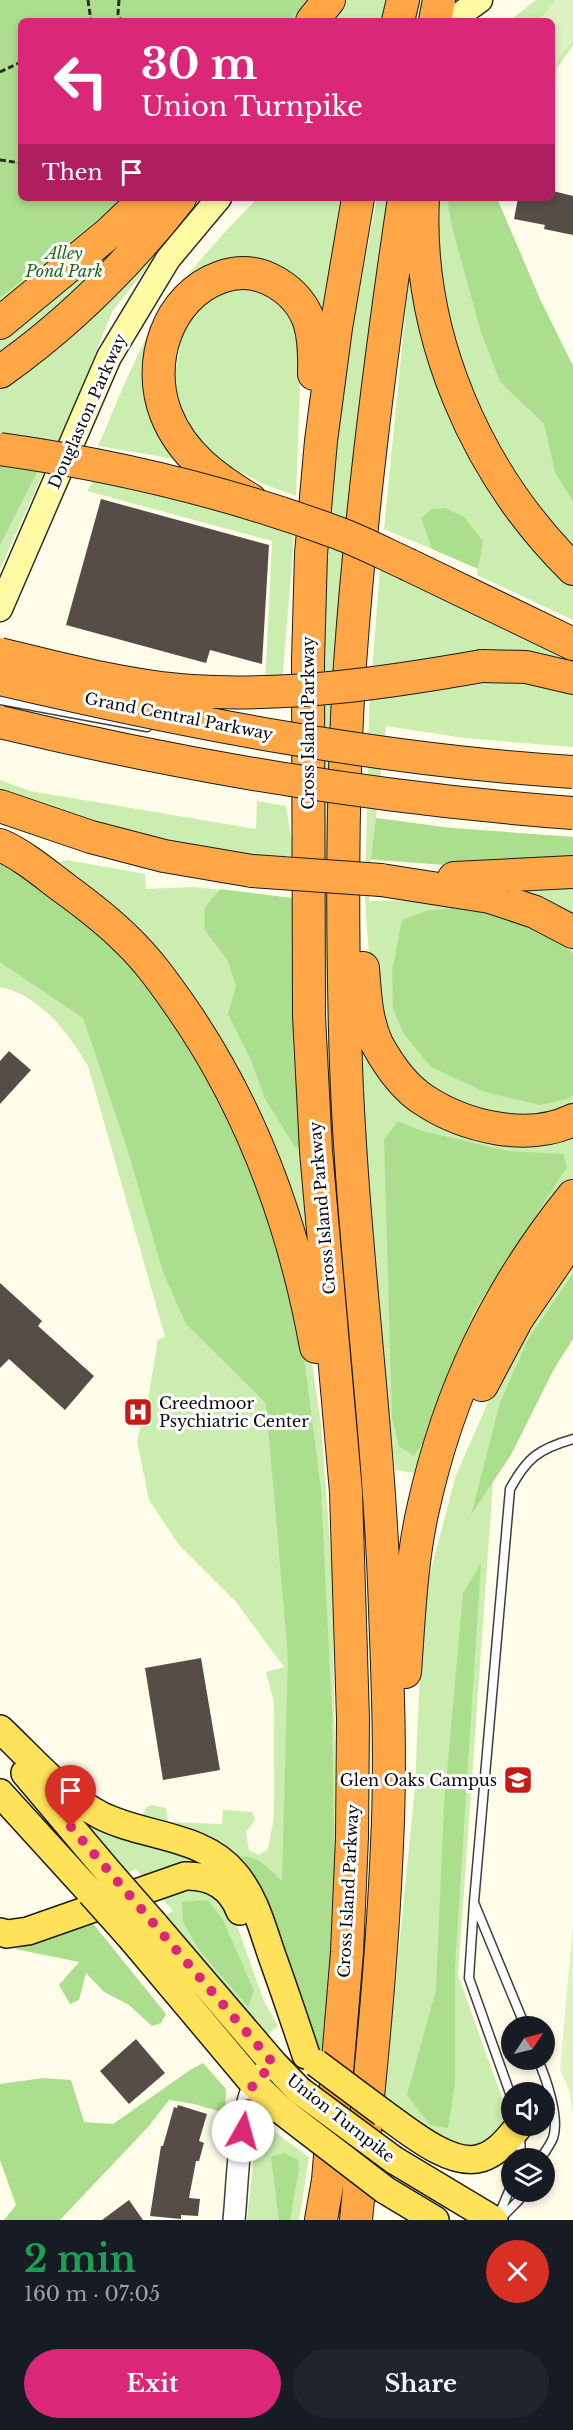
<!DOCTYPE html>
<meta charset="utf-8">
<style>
body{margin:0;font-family:"Libre Baskerville",serif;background:#20242c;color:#f1f3f6;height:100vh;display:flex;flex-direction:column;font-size:22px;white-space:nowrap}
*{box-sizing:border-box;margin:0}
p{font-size:20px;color:#9ea1a6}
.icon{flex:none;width:33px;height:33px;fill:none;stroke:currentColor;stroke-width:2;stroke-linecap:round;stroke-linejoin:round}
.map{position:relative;height:2220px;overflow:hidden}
.drawer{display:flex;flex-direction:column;background:#171b24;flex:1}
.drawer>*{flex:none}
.hud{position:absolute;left:18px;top:18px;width:537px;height:183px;border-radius:9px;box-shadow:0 3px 9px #0003;background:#db2777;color:#fff;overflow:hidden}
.needle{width:39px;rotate:55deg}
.fabs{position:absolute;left:501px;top:2016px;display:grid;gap:12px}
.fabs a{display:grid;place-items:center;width:54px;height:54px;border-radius:50%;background:#171b24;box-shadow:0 3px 9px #0003;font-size:30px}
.pin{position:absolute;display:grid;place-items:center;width:51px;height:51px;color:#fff;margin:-62px -26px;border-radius:50% 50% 50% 0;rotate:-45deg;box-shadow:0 0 6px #0007}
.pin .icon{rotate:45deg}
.me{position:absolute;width:66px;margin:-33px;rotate:7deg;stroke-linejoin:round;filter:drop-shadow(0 0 4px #0008)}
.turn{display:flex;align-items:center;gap:21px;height:126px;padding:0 24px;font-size:27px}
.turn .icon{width:78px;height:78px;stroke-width:2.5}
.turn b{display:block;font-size:42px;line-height:51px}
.then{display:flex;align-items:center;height:57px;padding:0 24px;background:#0003;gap:12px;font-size:22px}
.round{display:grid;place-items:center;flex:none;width:63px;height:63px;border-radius:32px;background:#20242c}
.overview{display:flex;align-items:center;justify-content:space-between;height:102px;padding:0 24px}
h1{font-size:36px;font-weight:800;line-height:45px;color:#1e9e55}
.action{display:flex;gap:12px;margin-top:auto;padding:12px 24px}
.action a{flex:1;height:69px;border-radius:36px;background:#db2777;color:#fff;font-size:24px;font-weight:800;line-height:69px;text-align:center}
.action a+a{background:#20242c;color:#f1f3f6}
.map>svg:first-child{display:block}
.green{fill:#cbedaf}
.forest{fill:#acdf8d}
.pitch{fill:#dff3c2}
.building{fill:#554d46}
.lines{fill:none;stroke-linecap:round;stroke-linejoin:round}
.service-casing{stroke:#3e3e3e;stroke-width:11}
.tertiary-casing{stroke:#3e3e3e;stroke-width:24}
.secondary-casing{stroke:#2d2d2d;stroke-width:27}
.primary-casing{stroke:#1c1c1c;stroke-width:30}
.motorway-casing{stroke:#1c1c1c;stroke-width:34}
.path{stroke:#2d2d2d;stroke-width:3;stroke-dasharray:6 3;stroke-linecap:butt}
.service{stroke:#fff;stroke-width:8}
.tertiary{stroke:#fff;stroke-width:21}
.secondary{stroke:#fffba4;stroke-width:24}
.primary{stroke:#ffe259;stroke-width:27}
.motorway{stroke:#ffa747;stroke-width:32}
.primary-bridge-casing{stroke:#1c1c1c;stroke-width:30;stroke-linecap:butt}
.motorway-bridge-casing{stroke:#1c1c1c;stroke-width:34;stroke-linecap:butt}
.primary-bridge{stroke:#ffe259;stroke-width:27}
.motorway-bridge{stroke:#ffa747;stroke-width:32}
.route{stroke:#db2777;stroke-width:10;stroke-dasharray:0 18}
.labels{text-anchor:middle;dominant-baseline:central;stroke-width:6;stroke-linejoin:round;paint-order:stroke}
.park-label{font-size:16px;font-style:italic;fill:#226816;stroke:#fff}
.street-label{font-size:16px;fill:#0b0b0b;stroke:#fff}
.poi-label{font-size:16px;fill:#0b0b0b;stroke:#fff;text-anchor:start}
</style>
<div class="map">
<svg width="573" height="2220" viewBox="0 0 573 2220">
<rect width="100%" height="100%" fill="#fffce9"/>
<!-- green -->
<path class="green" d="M 0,0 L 440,0 L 422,21 L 21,21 L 21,198 L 201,198 L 112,312 L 78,396 L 0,569 Z
M 536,0 L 573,0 L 573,45 L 557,68 L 553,94 L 552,21 L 509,21 Z
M 258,198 L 346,198 L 326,305 L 317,321 L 257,263 L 162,322 L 187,461 L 98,446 C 116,406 131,363 154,325 C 182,277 219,237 258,198 Z
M 377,198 L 392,198 L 343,625 L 371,1528 L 368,1561 L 333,1169 L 320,831 L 326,577 L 331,488 L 345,365 Z
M 432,198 L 447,198 L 451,224 L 481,333 L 500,382 L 544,424 L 555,473 L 573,502 L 573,555 L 498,460 L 448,348 Z
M 415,216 L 430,324 L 573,577 L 573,620 L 477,575 L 478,568 L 384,529 Z
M 255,279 L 289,296 L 308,382 L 300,383 L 296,496 L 261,483 L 218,460 L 185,424 L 174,380 L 184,325 L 214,289 Z
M 94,480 L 238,515 L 294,535 L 282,685 L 265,685 L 272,541 L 87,491 Z
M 380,568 L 573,656 L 573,663 L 521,682 L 573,693 L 573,747 L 464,738 L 386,726 L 376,818 L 451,828 L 573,837 L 557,864 L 445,865 L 371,860 L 369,901 L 407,900 L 495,908 L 573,942 L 573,1109 L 541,1119 L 485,1117 L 428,1090 L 388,1047 L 372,996 L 365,900 L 369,713 Z
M 0,780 L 30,791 L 256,829 L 257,801 L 286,806 L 294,856 L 202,856 L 0,794 Z
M 0,859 L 303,1304 L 321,1424 L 332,1568 L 335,1753 L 335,1914 L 257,1889 L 142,1817 L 146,1807 L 152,1805 L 166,1808 L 168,1822 L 222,1824 L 223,1810 L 252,1812 L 255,1820 L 246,1832 L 249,1850 L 259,1855 L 268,1849 L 274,1817 L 274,1703 L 266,1672 L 284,1667 L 236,1602 L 179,1545 L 149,1500 L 137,1441 L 148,1399 L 158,1340 L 165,1337 L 88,1066 C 69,1034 39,994 0,987 Z
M 67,860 L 145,874 L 146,889 L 194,887 L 292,898 L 308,1205 L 318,1303 L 57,863 Z
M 573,887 L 573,918 L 516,891 Z
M 357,1015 L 408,1097 L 573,1128 L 573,1182 L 422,1474 L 395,1470 L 375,1284 Z
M 573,1268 L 573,1273 L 528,1339 L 500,1402 L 472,1512 L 493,1482 L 458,1975 L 503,2101 C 505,2119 506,2129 490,2141 C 461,2162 408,2118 384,2102 L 415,1786 L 420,1670 L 429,1577 L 456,1475 L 492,1393 L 530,1325 Z
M 68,1806 L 164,1844 L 224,1872 L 147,1881 L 136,1869 L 126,1873 Z
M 198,1886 L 231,1909 L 264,2001 L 278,2026 L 266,2036 L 163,1917 L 173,1911 L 159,1895 Z
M 262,2127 L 268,2127 L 309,2157 L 299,2220 L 247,2220 L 256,2135 Z"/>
<!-- forest -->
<path class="forest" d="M 0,0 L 307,0 L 290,21 L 21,21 L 21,198 L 124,198 L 0,298 Z
M 447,198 L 497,198 L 540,299 L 573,366 L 573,502 L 555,473 L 544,424 L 500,382 L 481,333 L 451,224 Z
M 0,463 L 38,470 L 0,545 Z
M 445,508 L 464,517 L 483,541 L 478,569 L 432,549 L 421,518 L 432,509 Z
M 376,818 L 451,828 L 573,837 L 573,863 L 445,865 L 371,859 Z
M 0,859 L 136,960 L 199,1045 L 263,1191 L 297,1303 L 321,1489 L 332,1713 L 335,1914 L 325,2058 L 317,2052 L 226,1856 C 260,1855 259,1860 282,1881 L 288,1656 L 266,1403 L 186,1324 L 163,1272 L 127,1148 L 83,1018 L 0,962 Z
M 220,889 L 292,898 L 293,1050 L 300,1147 L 295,1147 L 265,1099 L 251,1060 L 228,1014 L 236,986 L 228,961 L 204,929 L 205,907 Z
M 452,908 C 491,913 546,925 573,954 L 573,1095 L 568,1099 L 540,1105 L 485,1092 L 431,1067 L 404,1034 L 393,1009 L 392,972 L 402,920 L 426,911 Z
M 398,1121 L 419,1130 L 507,1151 L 563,1154 L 567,1167 L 474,1311 L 423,1443 L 414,1456 L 399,1446 L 392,1418 L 384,1140 Z
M 573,1273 L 573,1339 L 554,1369 L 511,1455 L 471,1515 L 500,1402 L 528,1339 Z
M 481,1563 L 455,1968 L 455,2083 L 448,2128 L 430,2125 L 407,2095 L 436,1990 L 444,1806 L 463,1593 Z
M 208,1900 L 223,1920 L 254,1991 L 248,2007 L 199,1950 L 183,1922 L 182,1902 Z
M 91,1921 L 166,2014 L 161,2023 L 152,2026 L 129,2005 L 104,1992 L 86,1973 L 79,2000 L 70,2004 L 59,1985 L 79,1962 L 15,1949 Z
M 203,2063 L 226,2089 L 225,2113 L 194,2104 L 169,2100 L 149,2126 L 60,2220 L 4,2220 L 16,2205 L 0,2160 L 0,2084 L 43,2078 L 71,2080 L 84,2122 L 113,2124 L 190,2070 Z
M 284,2153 L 298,2160 L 299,2169 L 290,2220 L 279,2220 L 271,2157 Z"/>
<!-- pitch -->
<path class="pitch" d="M 556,0 L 573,0 L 573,41 L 552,66 L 552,21 L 538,21 Z
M 573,1924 L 573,2115 L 569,2090 L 560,2069 Z"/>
<!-- building -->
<path class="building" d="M 553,191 L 573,196 L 573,235 L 544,229 L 545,225 L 514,219 L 518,198 L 552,198 Z
M 101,499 L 269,545 L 262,664 L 210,650 L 206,663 L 66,625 Z
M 9,1051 L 31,1070 L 0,1104 L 0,1061 Z
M 0,1283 L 42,1321 L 38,1326 L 94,1376 L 65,1410 L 9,1359 L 0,1368 Z
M 201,1658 L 220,1770 L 163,1780 L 145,1668 Z
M 136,2039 L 165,2073 L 129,2104 L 100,2071 Z
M 178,2105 L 207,2114 L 199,2141 L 204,2143 L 199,2161 L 196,2161 L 189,2198 L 200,2199 L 198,2216 L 181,2215 L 181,2219 L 150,2216 L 161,2146 L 163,2146 L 174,2107 L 177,2108 Z
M 129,2200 L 143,2220 L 102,2220 Z"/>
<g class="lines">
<!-- service casing -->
<g class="service-casing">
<path id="service" d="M 0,700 L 147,727
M 475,1905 L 525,2026
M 538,2060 C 546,2078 560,2118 553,2138 C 550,2145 545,2152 541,2158
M 512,2099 L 469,1978 L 474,1902 L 510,1489 C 527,1458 538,1449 573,1439
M 520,2135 L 521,2158
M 498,2217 L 512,2184
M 499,2220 L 519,2200 L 523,2192"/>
</g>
<!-- tertiary casing -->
<g class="tertiary-casing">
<path id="tertiary" d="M 234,2220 C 238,2184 238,2099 261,2074"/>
</g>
<!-- secondary casing -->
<g class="secondary-casing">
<path id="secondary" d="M 451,21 L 480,0
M 0,609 L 109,357 L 168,259 L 219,198"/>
</g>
<!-- primary casing -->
<g class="primary-casing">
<path id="primary" d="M 0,1729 C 31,1758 62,1795 100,1815 C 142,1837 203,1834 235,1874 C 255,1898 262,1927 272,1956 C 284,1989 295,2022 306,2055
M 25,1773 L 111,1875
M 0,1793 L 91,1893
M 154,1924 L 273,2063 L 299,2090
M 0,1932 L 7,1934 L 28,1931 L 185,1876 C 211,1875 231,1887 240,1911
M 133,1940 L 254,2084 L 282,2111
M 383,2113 C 406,2129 451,2168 481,2158 C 498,2153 509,2138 519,2126
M 394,2160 L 494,2220
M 385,2190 L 435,2220"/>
</g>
<!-- motorway casing -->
<g class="motorway-casing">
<path id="motorway" d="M 312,21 L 329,0
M 398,21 L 403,0
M 435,21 L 439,0
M 423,198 C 416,335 476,473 573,569
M 0,323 L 109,233 L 146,198
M 0,372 C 68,324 129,263 180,198
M 251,500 C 216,479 182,455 166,414 C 146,363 167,296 221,277 C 241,270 259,272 277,283 C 313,305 315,336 314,374
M 409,565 L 573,644
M 482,666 L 526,667 L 573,678
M 0,806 L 91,837 L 164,856 L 252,871
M 0,845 C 23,855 44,873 64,888 C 86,904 108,921 127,940 C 148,960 165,984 181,1007 C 252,1109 294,1226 316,1347
M 454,878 L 573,872
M 381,880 L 490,897 L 535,912 L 573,932
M 363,968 C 365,994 366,1020 377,1044 C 388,1064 405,1088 424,1100 C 465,1127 528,1142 573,1120
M 482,1385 L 517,1319 L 573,1237
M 405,1672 C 409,1618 411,1562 423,1509 C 449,1391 497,1290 573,1196
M 321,2220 L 328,2180 L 347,1952 L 352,1837 L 353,1719 L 346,1492 L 316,1151 L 309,1016 L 308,661 L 311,554 L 321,441 L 336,328 L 358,198
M 356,2220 C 368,2095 382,1970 387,1844 C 391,1766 388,1688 385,1610 C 379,1416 349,1224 345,1030 C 342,909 342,785 350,664 C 361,508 381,352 404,198"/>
</g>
<!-- path -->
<path class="path" d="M 88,0 L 91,21
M 119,0 L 118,14 L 121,21
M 0,72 L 21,62
M 0,160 L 21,163"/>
<!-- service -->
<use href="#service" class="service"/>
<!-- tertiary -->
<use href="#tertiary" class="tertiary"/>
<!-- secondary -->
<use href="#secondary" class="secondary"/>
<!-- primary -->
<use href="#primary" class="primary"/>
<!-- motorway -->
<use href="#motorway" class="motorway"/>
<!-- primary-bridge casing -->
<g class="primary-bridge-casing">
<path id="primary-bridge" d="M 111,1875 L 154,1924
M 91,1893 L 133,1940
M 316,2063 L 383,2113
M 299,2090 L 394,2160
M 282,2111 L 385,2190"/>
</g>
<!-- motorway-bridge casing -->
<g class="motorway-bridge-casing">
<path id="motorway-bridge" d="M 0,449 C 115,465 228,492 338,533 C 362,542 385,554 409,565
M 0,654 C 61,669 130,687 192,691 C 290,697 386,683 482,666
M 0,679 C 188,723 380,760 573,772
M 0,722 C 188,767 380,799 573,813
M 252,871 L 381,880"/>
</g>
<!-- primary-bridge -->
<use href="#primary-bridge" class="primary-bridge"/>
<!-- motorway-bridge -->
<use href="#motorway-bridge" class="motorway-bridge"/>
</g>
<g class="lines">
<!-- route -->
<path class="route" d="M 71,1827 L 273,2063 L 251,2088 L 243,2131"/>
</g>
<!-- icons -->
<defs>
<g id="hospital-square" transform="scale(1.5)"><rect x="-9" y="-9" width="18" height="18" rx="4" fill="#c71a16" stroke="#fff"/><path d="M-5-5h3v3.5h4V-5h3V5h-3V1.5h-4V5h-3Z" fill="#fff"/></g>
<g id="school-square" transform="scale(1.5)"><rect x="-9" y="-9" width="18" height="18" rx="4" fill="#c71a16" stroke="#fff"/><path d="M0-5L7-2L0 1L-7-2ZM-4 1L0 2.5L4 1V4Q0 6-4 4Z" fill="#fff"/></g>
</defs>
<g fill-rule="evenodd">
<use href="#hospital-square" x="138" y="1412"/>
<use href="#school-square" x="518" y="1780"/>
</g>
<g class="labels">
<!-- park labels -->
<g class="park-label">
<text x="64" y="253">Alley<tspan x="64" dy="18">Pond Park</tspan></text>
</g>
<!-- street labels -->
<g class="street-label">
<text transform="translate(87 411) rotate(-66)">Douglaston Parkway</text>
<text transform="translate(179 716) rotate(11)">Grand Central Parkway</text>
<text transform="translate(308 723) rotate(-90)">Cross Island Parkway</text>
<text transform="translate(322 1208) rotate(-95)">Cross Island Parkway</text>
<text transform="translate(348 1891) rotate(-87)">Cross Island Parkway</text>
<text transform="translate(341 2118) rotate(38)">Union Turnpike</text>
</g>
<!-- poi labels -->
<g class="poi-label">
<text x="159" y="1403">Creedmoor<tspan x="159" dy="18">Psychiatric Center</tspan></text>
<text x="497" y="1780" text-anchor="end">Glen Oaks Campus</text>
</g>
</g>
</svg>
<div class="fabs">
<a><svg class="needle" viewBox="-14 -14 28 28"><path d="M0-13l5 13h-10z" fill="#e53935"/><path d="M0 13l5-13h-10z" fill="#9ea1a6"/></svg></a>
<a><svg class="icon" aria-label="sound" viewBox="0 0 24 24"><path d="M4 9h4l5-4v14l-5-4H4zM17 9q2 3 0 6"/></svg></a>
<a><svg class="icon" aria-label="layers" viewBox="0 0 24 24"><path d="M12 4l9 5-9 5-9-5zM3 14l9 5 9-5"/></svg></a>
</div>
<div class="pin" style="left:71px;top:1827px;background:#d93025"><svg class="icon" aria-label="arrive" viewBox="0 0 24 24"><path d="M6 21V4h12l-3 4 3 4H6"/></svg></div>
<svg class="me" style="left:243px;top:2131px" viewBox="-20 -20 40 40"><circle r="19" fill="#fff"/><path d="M0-13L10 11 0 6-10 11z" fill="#db2777"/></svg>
<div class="hud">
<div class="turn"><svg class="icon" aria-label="left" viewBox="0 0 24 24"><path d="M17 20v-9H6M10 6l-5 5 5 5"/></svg><div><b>30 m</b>Union Turnpike</div></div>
<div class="then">Then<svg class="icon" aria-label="arrive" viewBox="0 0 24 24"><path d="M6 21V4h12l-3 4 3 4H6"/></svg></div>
</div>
</div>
<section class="drawer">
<div class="overview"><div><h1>2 min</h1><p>160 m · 07:05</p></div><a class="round" style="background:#d93025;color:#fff"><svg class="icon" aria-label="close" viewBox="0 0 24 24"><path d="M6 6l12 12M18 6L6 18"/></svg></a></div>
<div class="action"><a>Exit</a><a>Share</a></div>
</section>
